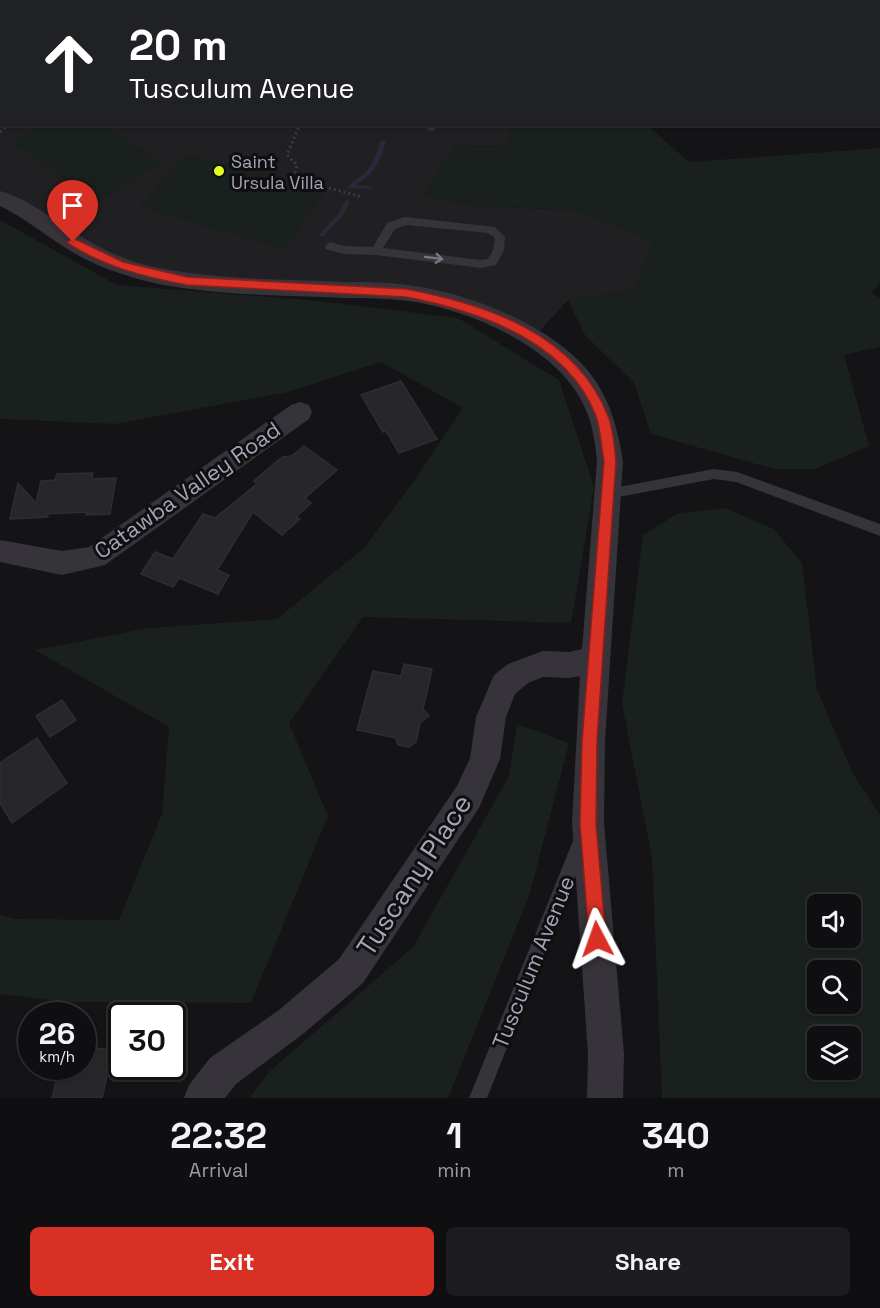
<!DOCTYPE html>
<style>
body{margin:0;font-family:"Space Grotesk",sans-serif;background:#1d1c1e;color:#f1f3f6;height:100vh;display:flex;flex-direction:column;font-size:22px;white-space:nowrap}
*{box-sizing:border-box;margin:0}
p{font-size:20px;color:#9b9c9f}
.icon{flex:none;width:33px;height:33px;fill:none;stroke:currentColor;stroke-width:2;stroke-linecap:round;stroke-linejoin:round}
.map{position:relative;height:1098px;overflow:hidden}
.details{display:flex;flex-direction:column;background:#0f0e10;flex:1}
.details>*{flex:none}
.hud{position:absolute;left:0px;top:0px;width:880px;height:126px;box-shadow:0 2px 4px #0004,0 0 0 2px #2f2e30;background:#202124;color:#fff;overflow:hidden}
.controls{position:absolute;left:807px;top:894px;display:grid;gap:12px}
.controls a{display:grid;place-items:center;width:54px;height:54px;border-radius:9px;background:#0f0e10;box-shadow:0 2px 4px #0004,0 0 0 2px #2f2e30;font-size:30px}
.speed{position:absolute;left:18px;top:1002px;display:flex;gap:12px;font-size:30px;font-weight:700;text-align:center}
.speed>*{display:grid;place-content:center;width:78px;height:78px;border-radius:50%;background:#0f0e10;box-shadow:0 2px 4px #0004,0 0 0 2px #2f2e30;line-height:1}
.speed small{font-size:15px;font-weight:400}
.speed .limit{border:3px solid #111;border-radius:9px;background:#fff;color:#111}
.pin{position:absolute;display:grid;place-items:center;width:51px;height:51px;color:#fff;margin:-62px -26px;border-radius:50% 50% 50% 0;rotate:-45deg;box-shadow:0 0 6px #0007}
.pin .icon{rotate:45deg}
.me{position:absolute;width:66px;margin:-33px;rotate:356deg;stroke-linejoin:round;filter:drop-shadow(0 0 4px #0008)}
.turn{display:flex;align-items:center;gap:21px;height:126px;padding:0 30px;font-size:27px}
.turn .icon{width:78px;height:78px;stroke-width:2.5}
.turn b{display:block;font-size:42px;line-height:51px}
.eta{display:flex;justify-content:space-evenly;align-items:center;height:102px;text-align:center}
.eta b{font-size:36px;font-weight:700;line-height:42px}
.button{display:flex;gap:12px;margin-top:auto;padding:12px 30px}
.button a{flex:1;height:69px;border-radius:9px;background:#d93025;color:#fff;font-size:24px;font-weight:700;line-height:69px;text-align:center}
.button a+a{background:#1d1c1e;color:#f1f3f6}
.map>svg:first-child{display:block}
.built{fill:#201f22}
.green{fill:#19201d;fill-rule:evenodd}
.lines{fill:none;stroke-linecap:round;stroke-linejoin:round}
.stream{fill:#282a3a;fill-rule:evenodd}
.building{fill:#272629;stroke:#2f2d31;stroke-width:1.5}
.path{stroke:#3b3a41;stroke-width:3;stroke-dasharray:2 3;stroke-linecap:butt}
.lane{fill:#36343a;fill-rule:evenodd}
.street{fill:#36343a;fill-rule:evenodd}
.oneway{stroke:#797784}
.route{fill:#d93025;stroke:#8d1f18;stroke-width:1.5}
.poi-dot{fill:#e3ff21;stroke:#0f0e10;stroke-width:2}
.labels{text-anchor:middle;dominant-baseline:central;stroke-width:6;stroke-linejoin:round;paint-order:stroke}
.far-poi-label{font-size:18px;fill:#a6a3b6;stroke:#0f0e10;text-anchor:start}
.street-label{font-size:22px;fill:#a6a3b6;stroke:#0f0e10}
.near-street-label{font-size:27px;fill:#a6a3b6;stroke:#0f0e10}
</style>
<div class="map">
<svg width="880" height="1098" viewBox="0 0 880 1098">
<rect width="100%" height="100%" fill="#141315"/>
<!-- built -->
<path class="built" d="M 0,0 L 452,0 L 2,2 L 2,124 L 513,125 L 507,146 L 454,147 L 424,195 L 478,206 L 577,210 L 655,242 L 633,290 L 568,300 L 534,337 L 435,298 L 152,274 L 0,198 Z"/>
<!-- green -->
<path class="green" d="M 46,124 L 105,125 L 162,162 L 98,202 L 13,143 Z
M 513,125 L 647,125 L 689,162 L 880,148 L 880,283 L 871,292 L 880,298 L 880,347 L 844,355 L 869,446 L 815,469 L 774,469 L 651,434 L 634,383 L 585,335 L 568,300 L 633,290 L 654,242 L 577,210 L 478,206 L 424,195 L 454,147 L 506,146 Z
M 186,154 L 325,192 L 284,249 L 140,207 Z
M 0,220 L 117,285 L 320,301 L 458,318 L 559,380 L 594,487 L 571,623 L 363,617 L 289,723 L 328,816 L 251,1003 L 66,1002 L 0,994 L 0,915 L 16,919 L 119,920 L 162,814 L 169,727 L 35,650 L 149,628 L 277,619 L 365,547 L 413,482 L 463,408 L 381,362 L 288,392 L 115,424 L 0,419 Z
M 725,508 L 774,529 L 802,563 L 817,689 L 853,774 L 880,815 L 880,1098 L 662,1098 L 652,858 L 622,704 L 643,535 L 679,513 ZM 818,904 L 850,904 L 850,938 L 818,938 ZM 818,970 L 850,970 L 850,1004 L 818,1004 ZM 818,1036 L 850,1036 L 850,1070 L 818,1070 Z
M 517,724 L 569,743 L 530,893 L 448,1098 L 249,1098 L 270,1071 L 413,947 L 509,776 Z"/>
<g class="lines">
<!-- stream -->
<path class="stream" d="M 383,140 L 386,142 L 380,159 L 375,168 L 367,177 L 356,185 L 370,186 L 373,188 L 372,189 L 349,188 L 348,187 C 353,181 358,178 364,174 C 373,166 376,153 380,142 Z
M 347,200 L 350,202 L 343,215 L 324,236 L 320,236 L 320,234 L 339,213 L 345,201 Z"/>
</g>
<!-- building -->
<path class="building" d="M 401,381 L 437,439 L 399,453 L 386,431 L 383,432 L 361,395 Z
M 304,446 L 337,470 L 305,498 L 311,503 L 296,517 L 300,519 L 282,535 L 253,512 L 217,570 L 229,575 L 218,594 L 179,578 L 173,587 L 141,574 L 155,552 L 173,559 L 203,514 L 215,518 L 257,484 L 254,481 L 277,461 L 283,457 L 292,456 Z
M 93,473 L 92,479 L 116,478 L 110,514 L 86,515 L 87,512 L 45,514 L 48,517 L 10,519 L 18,483 L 36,503 L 41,481 L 55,480 L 57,474 Z
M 404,664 L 432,669 L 423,709 L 429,716 L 420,723 L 416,742 L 409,747 L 398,745 L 396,738 L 357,730 L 373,671 L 401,676 Z
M 62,700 L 76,720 L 50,737 L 36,716 Z
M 37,738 L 67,783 L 12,823 L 0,803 L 0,763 Z
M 82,1047 L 113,1050 L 102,1098 L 52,1098 L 60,1066 L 82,1066 Z"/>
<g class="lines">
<!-- path -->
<path class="path" d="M 134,0 L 137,2
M 39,2 L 44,0
M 120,2 L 122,0
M 273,2 L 281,0
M 0,132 L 10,124
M 295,173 L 297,165 L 287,155 L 300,124
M 329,188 L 362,197"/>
<!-- lane -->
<path class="lane" d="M 419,0 L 427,0 L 428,2 L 419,2 Z
M 428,124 L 438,124 L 434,130 L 431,131 L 426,128 Z
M 405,217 L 495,227 L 505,237 L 504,250 L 496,265 L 481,268 L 376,255 L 344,254 L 326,249 L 325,246 L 330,242 L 344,246 L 373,247 L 387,223 ZM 406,225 L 488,233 L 495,238 L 493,250 L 488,259 L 481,260 L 383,248 L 395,229 Z
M 714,469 L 737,472 L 880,524 L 880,536 L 736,482 L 714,479 L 608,499 L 603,498 L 601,494 L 603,490 L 608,489 Z
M 581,834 L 587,836 L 589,842 L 487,1098 L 469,1098 L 575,836 Z"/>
<!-- street -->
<path class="street" d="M 0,191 C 23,197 44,213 64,226 C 92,244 121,260 154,267 C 217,280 281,279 345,282 C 366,282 387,282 408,285 C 470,293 559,327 595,380 C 612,405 618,432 623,461 L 605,741 L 604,823 L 624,1054 L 623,1098 L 587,1098 L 588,1054 L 572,823 L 580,676 L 569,678 L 543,677 L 528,683 L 515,694 L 506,717 L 500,759 L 479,808 L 363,983 L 303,1034 L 236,1084 L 225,1098 L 184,1098 L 189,1085 L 210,1058 L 279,1010 L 339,959 L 457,786 L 470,758 L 476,717 L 494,675 L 508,664 L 543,651 L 569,652 L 582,649 L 597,461 C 595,443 593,425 585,408 C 560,348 469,309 408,301 C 387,298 366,298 345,298 C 281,295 217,296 154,283 C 124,276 95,266 69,250 C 46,236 25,218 0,206 Z
M 300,402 L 309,405 L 312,412 L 309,419 L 105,565 L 62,575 L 0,562 L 0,540 L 62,551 L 89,547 L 291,405 Z"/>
</g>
<!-- one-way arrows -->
<defs><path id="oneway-shaft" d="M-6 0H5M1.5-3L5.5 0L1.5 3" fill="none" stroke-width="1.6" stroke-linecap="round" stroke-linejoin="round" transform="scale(1.5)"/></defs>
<use class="oneway" href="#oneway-shaft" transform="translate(434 258) rotate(7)"/>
<!-- route -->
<path class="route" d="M 73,238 L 123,262 L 187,277 L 406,289 C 486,304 576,334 608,416 C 614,430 614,447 616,461 L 597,741 L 596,824 L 606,939 L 603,945 L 597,947 L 591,945 L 589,939 L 580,824 L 582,741 L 604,461 C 601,447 601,430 596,416 C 567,341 479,311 406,297 L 187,285 C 145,277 105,267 69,244 L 67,242 Z"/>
<!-- markers -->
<circle class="poi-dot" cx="219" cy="171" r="6"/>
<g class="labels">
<!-- far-poi labels -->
<g class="far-poi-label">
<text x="231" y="161">Saint<tspan x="231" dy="21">Ursula Villa</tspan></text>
</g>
<!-- street labels -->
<g class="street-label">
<text transform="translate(187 490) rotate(-35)">Catawba Valley Road</text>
<text transform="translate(533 962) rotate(-68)">Tusculum Avenue</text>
</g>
<!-- near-street labels -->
<g class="near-street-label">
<text transform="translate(414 875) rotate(-57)">Tuscany Place</text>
</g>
</g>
</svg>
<div class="controls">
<a><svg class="icon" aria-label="sound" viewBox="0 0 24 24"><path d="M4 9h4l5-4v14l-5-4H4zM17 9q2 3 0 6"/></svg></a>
<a><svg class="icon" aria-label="search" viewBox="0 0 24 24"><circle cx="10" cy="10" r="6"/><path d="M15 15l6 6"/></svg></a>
<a><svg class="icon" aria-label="layers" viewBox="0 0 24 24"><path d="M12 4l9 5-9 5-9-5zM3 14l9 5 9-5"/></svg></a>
</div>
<div class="speed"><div>26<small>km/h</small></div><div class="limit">30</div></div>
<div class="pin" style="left:73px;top:242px;background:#d93025"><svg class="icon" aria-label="arrive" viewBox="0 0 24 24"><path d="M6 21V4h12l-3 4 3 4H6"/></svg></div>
<svg class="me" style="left:597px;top:939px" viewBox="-20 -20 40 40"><path d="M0-17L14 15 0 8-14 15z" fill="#d93025" stroke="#fff" stroke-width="4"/></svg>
<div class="hud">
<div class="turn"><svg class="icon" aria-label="ahead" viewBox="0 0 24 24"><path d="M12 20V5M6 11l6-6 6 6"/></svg><div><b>20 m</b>Tusculum Avenue</div></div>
</div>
</div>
<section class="details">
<div class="eta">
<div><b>22:32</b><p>Arrival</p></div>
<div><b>1</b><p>min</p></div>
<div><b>340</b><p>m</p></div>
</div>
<div class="button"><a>Exit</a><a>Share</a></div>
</section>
